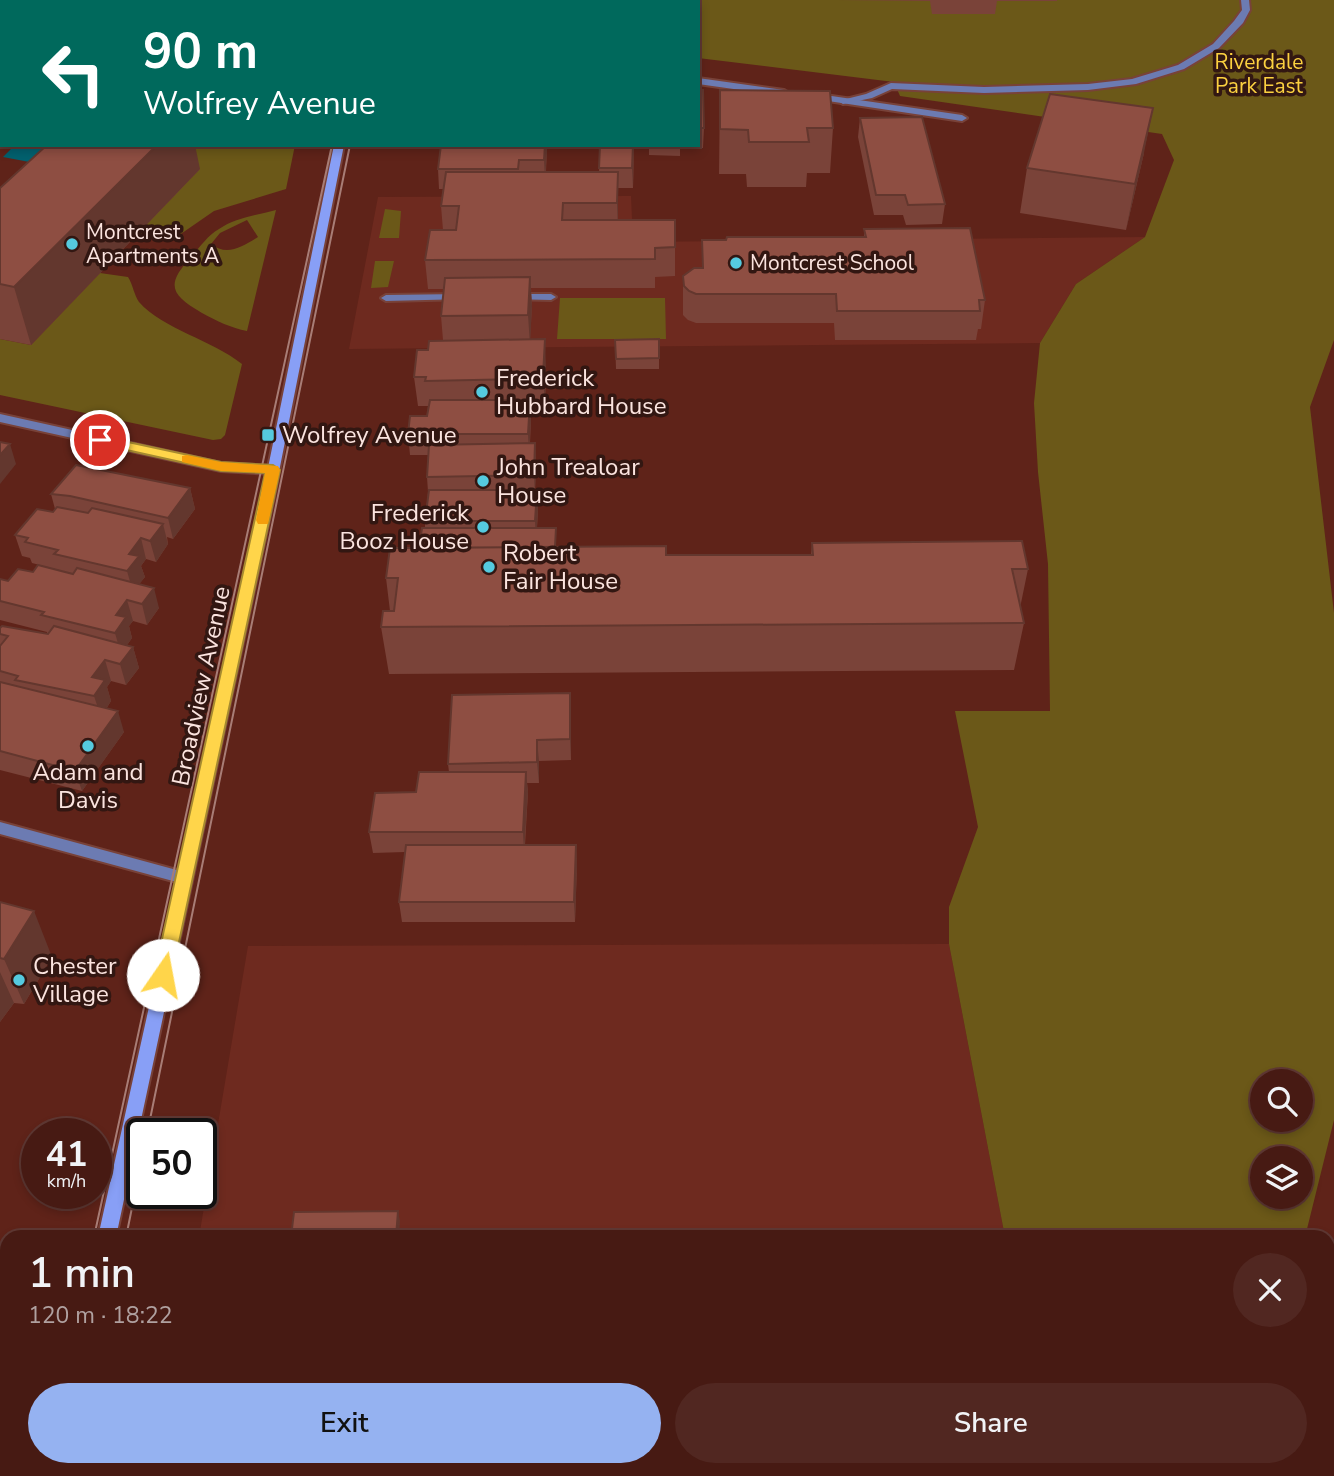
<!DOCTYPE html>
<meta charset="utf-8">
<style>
body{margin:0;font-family:"Nunito Sans",sans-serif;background:#512721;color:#f1f3f6;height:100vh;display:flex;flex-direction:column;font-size:26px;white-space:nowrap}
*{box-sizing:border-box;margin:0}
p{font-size:23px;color:#b0a1a0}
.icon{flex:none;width:38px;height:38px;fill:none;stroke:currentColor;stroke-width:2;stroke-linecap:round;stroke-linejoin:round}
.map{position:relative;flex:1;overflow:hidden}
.side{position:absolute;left:0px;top:1230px;width:1335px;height:247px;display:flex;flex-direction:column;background:#471a13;border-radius:21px 21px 0 0;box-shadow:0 4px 10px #0003,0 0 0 2px #5f3833}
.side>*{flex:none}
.banner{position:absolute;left:0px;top:0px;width:700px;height:147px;box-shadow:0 4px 10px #0003,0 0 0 2px #5f3833;background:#00695c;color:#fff;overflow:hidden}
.fabs{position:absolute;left:1250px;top:1069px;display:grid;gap:14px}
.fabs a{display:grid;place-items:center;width:63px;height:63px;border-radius:50%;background:#471a13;box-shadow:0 4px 10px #0003,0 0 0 2px #5f3833;font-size:35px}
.speed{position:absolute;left:21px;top:1118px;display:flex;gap:14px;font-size:35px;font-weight:700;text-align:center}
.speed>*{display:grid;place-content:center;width:91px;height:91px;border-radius:50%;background:#471a13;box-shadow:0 4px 10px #0003,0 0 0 2px #5f3833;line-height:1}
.speed small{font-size:18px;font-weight:400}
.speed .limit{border:4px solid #111;border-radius:10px;background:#fff;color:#111}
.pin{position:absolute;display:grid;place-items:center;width:60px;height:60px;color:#fff;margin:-30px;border:4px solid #fff;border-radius:50%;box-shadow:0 2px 7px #0007}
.me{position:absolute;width:77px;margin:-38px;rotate:12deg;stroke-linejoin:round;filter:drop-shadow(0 0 5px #0008)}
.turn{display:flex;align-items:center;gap:24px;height:147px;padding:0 28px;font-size:32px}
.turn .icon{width:91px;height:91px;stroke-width:2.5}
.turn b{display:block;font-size:49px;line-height:60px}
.round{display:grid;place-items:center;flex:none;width:74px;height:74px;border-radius:37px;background:#512721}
.summary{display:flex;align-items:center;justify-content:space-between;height:119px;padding:0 28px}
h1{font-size:42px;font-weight:600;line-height:52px}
.cta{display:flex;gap:14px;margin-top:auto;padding:14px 28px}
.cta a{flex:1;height:80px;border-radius:42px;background:#95b2f1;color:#111;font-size:28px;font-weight:600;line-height:80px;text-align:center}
.cta a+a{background:#512721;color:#f1f3f6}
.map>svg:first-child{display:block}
.built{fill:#6e2a1f}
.green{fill:#6b5818;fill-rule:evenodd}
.water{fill:#02616f}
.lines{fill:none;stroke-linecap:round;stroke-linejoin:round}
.service-casing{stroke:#784239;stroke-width:4}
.pedestrian-casing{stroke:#784239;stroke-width:4}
.minor-casing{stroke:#784239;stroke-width:4}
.secondary-casing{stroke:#784239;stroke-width:4}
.motorway-casing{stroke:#784239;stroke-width:3}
.service{fill:#6c7bb2;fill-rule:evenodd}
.pedestrian{fill:#6c7bb2;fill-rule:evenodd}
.minor{fill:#6c7bb2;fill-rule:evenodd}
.secondary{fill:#889ff6;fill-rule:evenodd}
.motorway{fill:#d4ddf8;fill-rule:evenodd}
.tram{stroke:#a87d76;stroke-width:2}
.wall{fill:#7a4339}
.shaded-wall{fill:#63372e}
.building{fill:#8e4e42;stroke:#63372e;stroke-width:2}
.route{fill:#ffd54a;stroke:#a68a30;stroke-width:2}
.slow{fill:#f59e0b}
.poi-dot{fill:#55cadf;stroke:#321712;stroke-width:2.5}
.labels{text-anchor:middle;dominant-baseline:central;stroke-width:7;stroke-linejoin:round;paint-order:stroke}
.far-park-label{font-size:21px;fill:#fcd140;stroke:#321712}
.far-poi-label{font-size:21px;fill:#fbe4df;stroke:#321712;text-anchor:start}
.poi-label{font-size:24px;fill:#fbe4df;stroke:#321712;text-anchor:start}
.street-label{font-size:24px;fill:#fbe4df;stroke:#321712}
</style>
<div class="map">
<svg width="1334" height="1476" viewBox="0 0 1334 1476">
<rect width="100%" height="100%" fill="#5f2319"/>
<!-- built -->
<path class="built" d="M 631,196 L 633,242 L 1145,237 L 1076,284 L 1040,343 L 349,349 L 378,197 Z
M 949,944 L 1005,1237 L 199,1237 L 248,946 Z
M 160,1470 L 1043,1470 L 1044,1476 L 159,1476 Z"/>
<!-- green -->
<path class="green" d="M 429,0 L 1334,0 L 1334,340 L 1310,407 L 1334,613 L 1334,1120 L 1305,1237 L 1005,1237 L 949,944 L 949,907 L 978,827 L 955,711 L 1050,711 L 1048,564 L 1038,472 L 1034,403 L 1040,343 L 1076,284 L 1145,237 L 1174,160 L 1162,134 L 900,96 L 894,82 L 698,58 L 698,2 ZM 1262,1082 L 1300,1082 L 1300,1120 L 1262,1120 ZM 1262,1158 L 1300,1158 L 1300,1197 L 1262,1197 Z
M 181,145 L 295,145 L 286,189 L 214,211 L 175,238 L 164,239 L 138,233 L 199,169 Z
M 385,209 L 401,211 L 399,238 L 379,238 Z
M 276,210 L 247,331 C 231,328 217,321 202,313 C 169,294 166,284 192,256 C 200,247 208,235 219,229 C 235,218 257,215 276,210 ZM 247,220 L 258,237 C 243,246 227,257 211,244 L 220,233 Z
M 375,261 L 394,261 L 388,287 L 371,288 Z
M 100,273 L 128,277 C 133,285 134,295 139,302 C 163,329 212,340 242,364 L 225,435 L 221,439 L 213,440 L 0,395 L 0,339 L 31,345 Z
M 560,298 L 665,298 L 666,339 L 557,339 Z
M 1043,1470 L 1192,1470 L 1189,1476 L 1044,1476 Z"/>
<!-- water -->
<path class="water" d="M 15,145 L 61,145 L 40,164 L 3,157 Z"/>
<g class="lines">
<!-- service casing -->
<g class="service-casing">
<path id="service" d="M 1241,0 L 1249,0 L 1250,10 L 1243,23 L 1219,48 L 1184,69 L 1136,84 L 1088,90 L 984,93 L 892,89 L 872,98 L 843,104 L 838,101 L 866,94 L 891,83 L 984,87 L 1088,84 L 1132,79 L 1178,65 L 1213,44 L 1234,21 L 1242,10 Z
M 2,69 L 2,76 L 0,77 L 0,70 Z"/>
</g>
<!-- pedestrian casing -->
<g class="pedestrian-casing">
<path id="pedestrian" d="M 462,294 L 467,297 L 466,299 L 386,301 L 381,298 L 386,295 Z
M 514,294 L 551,294 L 556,297 L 551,300 L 510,299 L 509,297 Z"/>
</g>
<!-- minor casing -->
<g class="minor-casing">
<path id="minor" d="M 0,13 L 2,13 L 2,19 L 0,19 Z
M 698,78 L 784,90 L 789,93 L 784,96 L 698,84 Z
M 811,93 L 962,115 L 967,118 L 962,121 L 808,98 L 806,96 Z
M 0,414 L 221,463 L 273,466 L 279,470 L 273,474 L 221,471 L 0,422 Z
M 0,822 L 184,872 L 189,874 L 191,878 L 189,882 L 184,884 L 0,834 Z"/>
</g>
<!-- secondary casing -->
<g class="secondary-casing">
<path id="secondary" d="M 359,0 L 367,0 L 367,2 L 359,2 Z
M 334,145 L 344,145 L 274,497 L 116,1237 L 98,1237 L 262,497 Z
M 50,1470 L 70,1470 L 69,1476 L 49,1476 Z"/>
</g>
<!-- motorway casing -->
<g class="motorway-casing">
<path id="motorway" d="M 1334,1345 L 1334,1387 L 1328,1389 L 1328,1347 Z
M 1270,1470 L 1299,1470 L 1297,1476 L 1268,1476 Z"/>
</g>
<!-- service -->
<use href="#service" class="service"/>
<!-- pedestrian -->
<use href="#pedestrian" class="pedestrian"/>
<!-- minor -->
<use href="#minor" class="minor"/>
<!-- secondary -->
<use href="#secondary" class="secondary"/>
<!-- motorway -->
<use href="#motorway" class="motorway"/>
<!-- tram -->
<path class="tram" d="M 147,1134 L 350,145
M 94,1237 L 332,145
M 126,1237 L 142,1159
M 44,1476 L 45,1470
M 78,1476 L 79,1470"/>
</g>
<!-- wall -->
<path class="wall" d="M 88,0 L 108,0 L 106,2 L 88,1 Z
M 174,0 L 285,0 L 285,2 L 174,2 Z
M 838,0 L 1057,0 L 1057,1 L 997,1 L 995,14 L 932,14 L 930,1 Z
M 698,90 L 704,128 L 703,148 L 680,148 L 680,156 L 649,155 L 649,145 L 698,145 Z
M 720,90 L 833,128 L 830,173 L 807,173 L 806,187 L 747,187 L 746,174 L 719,174 Z
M 860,118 L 945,204 L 942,224 L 906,225 L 903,215 L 874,215 L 858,137 Z
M 441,145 L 547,145 L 546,172 L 599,172 L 600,145 L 634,145 L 633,188 L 618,188 L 618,220 L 675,220 L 675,276 L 655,277 L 655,288 L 531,288 L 532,306 L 530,340 L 546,369 L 545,405 L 530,405 L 531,420 L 530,443 L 535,443 L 536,464 L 535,490 L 538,510 L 537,528 L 557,547 L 666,555 L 811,555 L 812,543 L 1028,569 L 1020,608 L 1024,623 L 1014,670 L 389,674 L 381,627 L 390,611 L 386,578 L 419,548 L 425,528 L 425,521 L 428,492 L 427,477 L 428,455 L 410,455 L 408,434 L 427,416 L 428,406 L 418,406 L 414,377 L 428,350 L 443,340 L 441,316 L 444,289 L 428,289 L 425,260 L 443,230 L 441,206 L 443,189 L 439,189 L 438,169 Z
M 1144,153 L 1126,230 L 1020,213 L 1027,168 Z
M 200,169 L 31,345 L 0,339 L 0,188 Z
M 864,229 L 985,300 L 981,329 L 978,329 L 976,340 L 835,340 L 834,323 L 696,323 L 688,320 L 683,315 L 683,276 L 702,268 L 702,240 L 864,237 Z
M 659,339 L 659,369 L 616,369 L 615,340 Z
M 190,488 L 195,509 L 173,539 L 167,537 L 168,544 L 156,562 L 146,559 L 141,566 L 145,577 L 139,584 L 159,608 L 147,625 L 133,621 L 129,626 L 132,638 L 127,645 L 133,647 L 139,668 L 126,685 L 111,681 L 107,687 L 111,701 L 106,709 L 124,732 L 82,791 L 0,770 L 0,628 L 47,634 L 47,632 L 0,620 L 0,579 L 8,581 L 33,572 L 59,570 L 32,563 L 30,558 L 22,556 L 15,535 L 53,512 L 55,509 L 51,494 Z
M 571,713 L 571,760 L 539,761 L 539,783 L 527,783 L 528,792 L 525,845 L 576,845 L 577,865 L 575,922 L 402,922 L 399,902 L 405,852 L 373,853 L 369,832 L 416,792 L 449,772 L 448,764 Z
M 0,902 L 52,957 L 24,1004 L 14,1003 L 0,1022 Z"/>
<!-- shaded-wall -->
<path class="shaded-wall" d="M 271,0 L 285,0 L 285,2 L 269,2 Z
M 1153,108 L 1144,153 L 1126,230 L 1135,184 Z
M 157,145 L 195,145 L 200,169 L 31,345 L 14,287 Z
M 545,145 L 547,145 L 547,152 L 545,179 L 544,160 Z
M 633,145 L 634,145 L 633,188 L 632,168 Z
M 618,172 L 618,231 L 617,203 Z
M 530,277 L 532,306 L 530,345 L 528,315 Z
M 545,339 L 546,369 L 545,405 L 543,376 Z
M 530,400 L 531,420 L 529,454 L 528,434 Z
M 535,443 L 536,464 L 535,496 L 534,475 Z
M 10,444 L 16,464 L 0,484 L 0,455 Z
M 190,488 L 195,509 L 173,539 L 168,518 Z
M 537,490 L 538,510 L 536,542 L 535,521 Z
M 163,524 L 168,544 L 156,562 L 150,541 Z
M 141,538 L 146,559 L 141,566 L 145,577 L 133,592 L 127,571 L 129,554 Z
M 154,588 L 159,608 L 147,625 L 142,604 Z
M 127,600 L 133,621 L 129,626 L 132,638 L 121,654 L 115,633 L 116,615 Z
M 133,647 L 139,668 L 126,685 L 120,664 Z
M 105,660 L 111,681 L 107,687 L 111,701 L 101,717 L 94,696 L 92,677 Z
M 570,693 L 571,713 L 571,760 L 570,739 Z
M 118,711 L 124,732 L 82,791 L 75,771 Z
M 537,740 L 539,761 L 539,783 L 537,762 Z
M 526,772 L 528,792 L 524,852 L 523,832 Z
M 576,845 L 577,865 L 575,922 L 574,902 Z
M 34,911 L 52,957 L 24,1004 L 4,959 Z
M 0,972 L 14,1003 L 0,1022 Z
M 398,1211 L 400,1221 L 399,1237 L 396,1237 Z"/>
<!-- building -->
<path class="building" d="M 198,0 L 271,0 L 269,2 L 207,2 Z
M 698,90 L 703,90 L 704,128 L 698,128 Z
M 720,90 L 830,91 L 833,128 L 807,128 L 809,142 L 749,142 L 748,130 L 720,129 Z
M 1050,94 L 1153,108 L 1135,184 L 1027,168 Z
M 922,117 L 945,204 L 908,205 L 905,195 L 876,195 L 860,118 Z
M 47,145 L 157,145 L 14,287 L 0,284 L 0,188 Z
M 441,145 L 545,145 L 544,160 L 519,160 L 518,169 L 438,169 Z
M 600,145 L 633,145 L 632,168 L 599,168 Z
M 446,172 L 618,172 L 617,203 L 563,203 L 562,220 L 675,220 L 675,247 L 655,248 L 655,259 L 425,260 L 430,230 L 456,230 L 459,206 L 441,206 Z
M 970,228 L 985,300 L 979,300 L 980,311 L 837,311 L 836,294 L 696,294 L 689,291 L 684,286 L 683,276 L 694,268 L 703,268 L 702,240 L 726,240 L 727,237 L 866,237 L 864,229 Z
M 530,277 L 528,315 L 441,316 L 445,278 Z
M 545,339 L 543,376 L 521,376 L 520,379 L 425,381 L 426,377 L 414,377 L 417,350 L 428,350 L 429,341 Z
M 659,339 L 659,358 L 616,359 L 615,340 Z
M 430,400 L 530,400 L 528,434 L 408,434 L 410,416 L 427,416 Z
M 0,442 L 10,444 L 0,455 Z
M 535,443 L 534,475 L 427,477 L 429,445 Z
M 76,465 L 190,488 L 168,518 L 70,496 L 51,494 Z
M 429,490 L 537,490 L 535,521 L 425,521 Z
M 57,507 L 88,513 L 92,508 L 163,524 L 150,541 L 141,538 L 129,554 L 139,556 L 127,571 L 54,554 L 58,550 L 25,542 L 28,538 L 15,535 L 37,509 L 53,512 Z
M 422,528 L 556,528 L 555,547 L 419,548 Z
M 1022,541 L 1028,569 L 1012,569 L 1024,623 L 381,627 L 383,611 L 394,611 L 398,578 L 386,578 L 390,548 L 666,546 L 666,555 L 813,555 L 812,543 Z
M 38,565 L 73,574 L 77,568 L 154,588 L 142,604 L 127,600 L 116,615 L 126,617 L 115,633 L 41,615 L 44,612 L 0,601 L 0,579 L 8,581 L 18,569 L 33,572 Z
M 2,626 L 48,634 L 54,626 L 133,647 L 120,664 L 105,660 L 92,677 L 105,680 L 94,696 L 15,680 L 18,676 L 0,671 L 0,646 L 8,636 L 0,634 L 0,628 Z
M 0,682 L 118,711 L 75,771 L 0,751 Z
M 570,693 L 570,739 L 537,740 L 537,762 L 448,764 L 452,695 Z
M 419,772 L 526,772 L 523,832 L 369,832 L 375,793 L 416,792 Z
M 406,845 L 576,845 L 574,902 L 399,902 Z
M 0,902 L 34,911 L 4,959 L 0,958 Z
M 398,1211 L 396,1237 L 291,1237 L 294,1212 Z
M 181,1470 L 813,1470 L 814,1476 L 180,1476 Z"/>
<!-- route -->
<path class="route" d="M 100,436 L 221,462 L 273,465 L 280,470 L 172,975 L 169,980 L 163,983 L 157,980 L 154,975 L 265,473 L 221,471 L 95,443 L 93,440 Z"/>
<!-- slow -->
<path class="slow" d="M 187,455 L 221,462 L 278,466 L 280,470 L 268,524 L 258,524 L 256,520 L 265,473 L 221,471 L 182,462 L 182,456 Z"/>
<!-- markers -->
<g class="poi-dot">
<circle cx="72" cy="244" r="7"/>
<circle cx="736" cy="263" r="7"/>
<circle cx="482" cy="392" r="7"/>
<rect x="261" y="428" width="14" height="14" rx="3.5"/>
<circle cx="483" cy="481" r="7"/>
<circle cx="483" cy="527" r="7"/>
<circle cx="489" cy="567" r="7"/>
<circle cx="88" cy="746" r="7"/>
<circle cx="19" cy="980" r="7"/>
</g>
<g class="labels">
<!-- far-park labels -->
<g class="far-park-label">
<text x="1259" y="62">Riverdale<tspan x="1259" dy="24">Park East</tspan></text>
</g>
<!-- far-poi labels -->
<g class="far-poi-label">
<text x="86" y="232">Montcrest<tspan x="86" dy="24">Apartments A</tspan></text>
<text x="750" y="263">Montcrest School</text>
</g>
<!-- poi labels -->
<g class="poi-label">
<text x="496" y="378">Frederick<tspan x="496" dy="28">Hubbard House</tspan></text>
<text x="282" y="435">Wolfrey Avenue</text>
<text x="497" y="467">John Trealoar<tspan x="497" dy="28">House</tspan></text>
<text x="469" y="513" text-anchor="end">Frederick<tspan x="469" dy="28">Booz House</tspan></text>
<text x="503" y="553">Robert<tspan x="503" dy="28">Fair House</tspan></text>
<text x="88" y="772" text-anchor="middle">Adam and<tspan x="88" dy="28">Davis</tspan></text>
<text x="33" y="966">Chester<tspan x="33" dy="28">Village</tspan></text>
</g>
<!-- street labels -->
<g class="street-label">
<text transform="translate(201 686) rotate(-78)">Broadview Avenue</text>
</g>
</g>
</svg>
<div class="fabs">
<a><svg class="icon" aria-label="search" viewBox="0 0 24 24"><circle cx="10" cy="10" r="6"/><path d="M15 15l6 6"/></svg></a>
<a><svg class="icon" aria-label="layers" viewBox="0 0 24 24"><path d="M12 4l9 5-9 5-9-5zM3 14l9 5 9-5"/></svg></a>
</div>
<div class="speed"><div>41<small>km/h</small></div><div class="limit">50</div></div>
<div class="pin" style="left:100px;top:440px;background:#d93025"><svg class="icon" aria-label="arrive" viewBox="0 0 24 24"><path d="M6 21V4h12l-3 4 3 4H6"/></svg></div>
<svg class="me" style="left:163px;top:975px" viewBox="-20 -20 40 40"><circle r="19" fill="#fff"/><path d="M0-13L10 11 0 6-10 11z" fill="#ffd54a"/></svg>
<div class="banner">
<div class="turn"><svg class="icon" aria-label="left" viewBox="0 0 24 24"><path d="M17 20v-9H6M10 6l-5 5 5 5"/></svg><div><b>90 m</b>Wolfrey Avenue</div></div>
</div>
<section class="side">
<div class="summary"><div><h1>1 min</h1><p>120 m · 18:22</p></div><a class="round"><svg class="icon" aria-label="close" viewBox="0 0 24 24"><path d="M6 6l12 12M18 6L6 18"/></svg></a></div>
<div class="cta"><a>Exit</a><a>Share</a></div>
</section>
</div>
